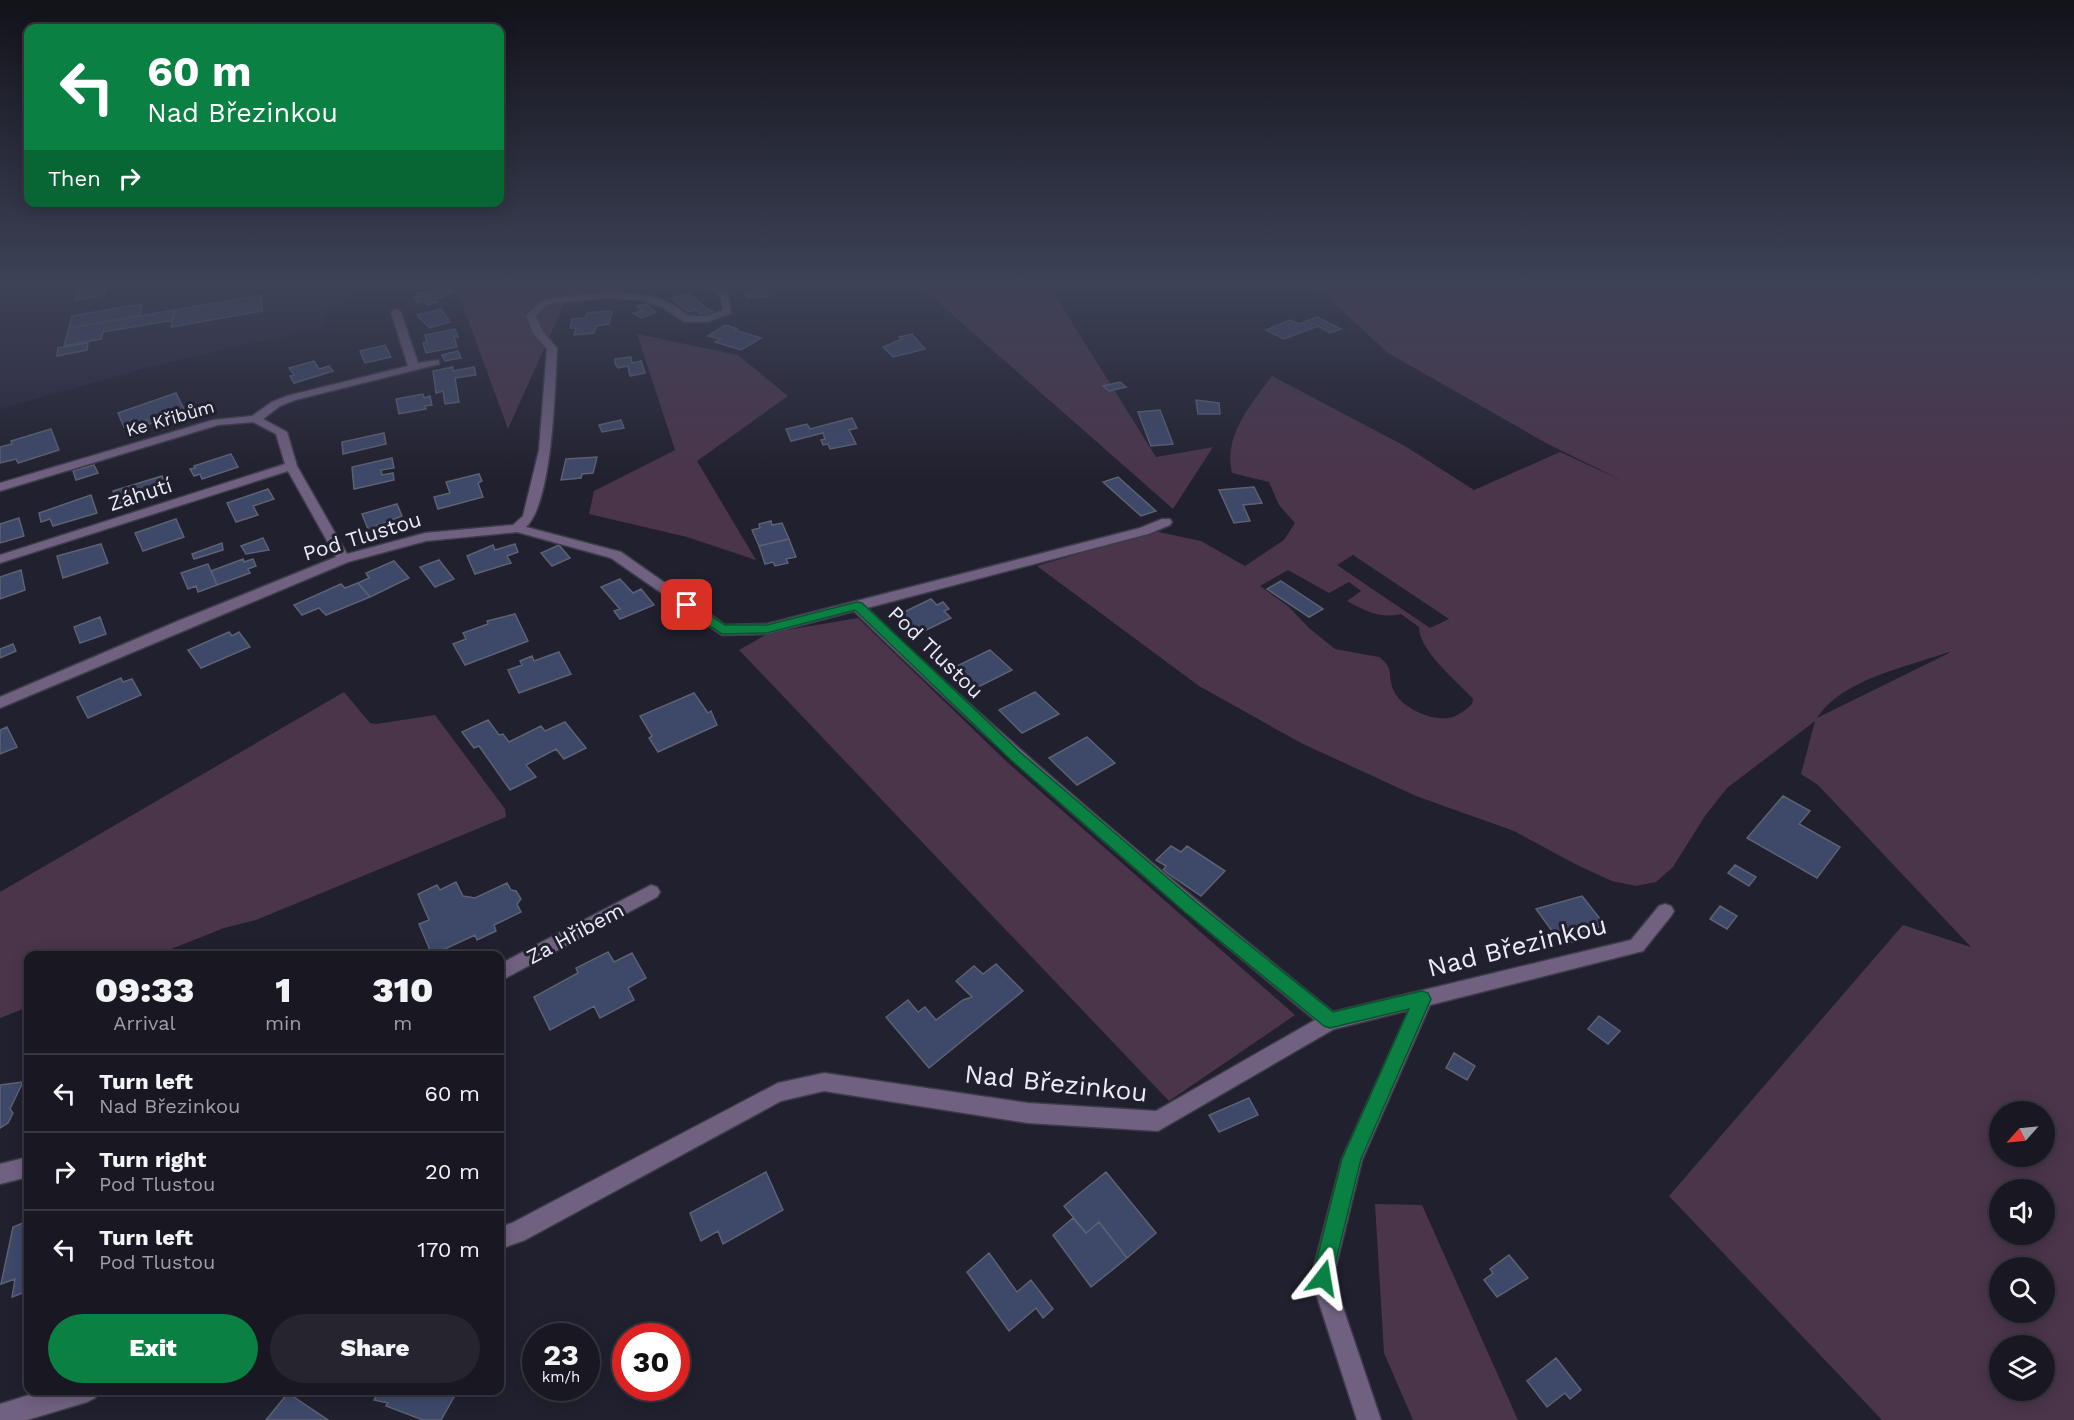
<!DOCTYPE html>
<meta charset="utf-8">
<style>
body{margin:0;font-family:"Work Sans",sans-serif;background:#26252f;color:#f1f3f6;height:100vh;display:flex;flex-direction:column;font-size:22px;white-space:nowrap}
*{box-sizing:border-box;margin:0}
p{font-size:20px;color:#9fa0a5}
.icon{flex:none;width:33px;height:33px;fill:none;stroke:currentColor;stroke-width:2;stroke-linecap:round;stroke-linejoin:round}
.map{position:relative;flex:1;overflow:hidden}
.side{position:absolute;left:24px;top:951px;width:480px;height:444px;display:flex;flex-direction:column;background:#191822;border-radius:12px;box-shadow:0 3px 15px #0003,0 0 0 2px #373740}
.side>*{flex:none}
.hud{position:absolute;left:24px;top:24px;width:480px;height:183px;border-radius:12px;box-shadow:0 3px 15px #0003,0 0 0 2px #373740;background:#0b8043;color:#fff;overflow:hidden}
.needle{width:39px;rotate:243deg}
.buttons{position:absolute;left:1989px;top:1101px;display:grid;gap:12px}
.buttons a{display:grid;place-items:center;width:66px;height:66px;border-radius:50%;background:#191822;box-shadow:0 3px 15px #0003,0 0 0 2px #373740;font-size:30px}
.speed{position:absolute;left:522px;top:1323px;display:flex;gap:12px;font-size:30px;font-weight:700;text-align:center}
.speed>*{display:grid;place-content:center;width:78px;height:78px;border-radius:50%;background:#191822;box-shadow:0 3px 15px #0003,0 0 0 2px #373740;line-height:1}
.speed small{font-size:15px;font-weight:400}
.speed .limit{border:9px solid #d22;background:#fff;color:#111}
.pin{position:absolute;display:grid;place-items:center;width:51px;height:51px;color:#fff;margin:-26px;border-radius:12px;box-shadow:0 3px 9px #0006}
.me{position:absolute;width:66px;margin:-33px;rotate:14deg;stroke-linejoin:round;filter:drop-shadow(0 0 4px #0008)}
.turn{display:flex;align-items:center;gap:21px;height:126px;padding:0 24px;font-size:27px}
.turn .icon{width:78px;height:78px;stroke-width:2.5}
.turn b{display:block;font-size:42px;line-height:51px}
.then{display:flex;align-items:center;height:57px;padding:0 24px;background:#0003;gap:12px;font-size:22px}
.eta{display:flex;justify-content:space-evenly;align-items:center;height:102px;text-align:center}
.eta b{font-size:36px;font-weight:800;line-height:42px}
.button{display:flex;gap:12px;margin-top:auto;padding:12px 24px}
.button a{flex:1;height:69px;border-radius:36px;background:#0b8043;color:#fff;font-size:24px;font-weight:800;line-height:69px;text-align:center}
.button a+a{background:#26252f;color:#f1f3f6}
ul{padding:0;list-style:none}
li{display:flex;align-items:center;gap:18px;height:78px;padding:0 24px;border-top:2px solid #373740}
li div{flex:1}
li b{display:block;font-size:22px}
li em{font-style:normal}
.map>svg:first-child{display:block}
.built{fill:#2a273c}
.green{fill:#4b354b;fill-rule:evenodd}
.building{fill:#3e4869;stroke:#5c6272;stroke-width:1.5}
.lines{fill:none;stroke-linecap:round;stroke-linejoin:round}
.minor-casing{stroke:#3d3c4a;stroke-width:3}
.minor{fill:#716181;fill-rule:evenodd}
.route{fill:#0b8043;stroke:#07532c;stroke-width:1.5}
.labels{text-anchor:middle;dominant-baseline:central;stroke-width:6;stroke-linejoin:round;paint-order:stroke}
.far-street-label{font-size:18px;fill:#ecebf6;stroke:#21202e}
.street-label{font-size:21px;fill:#ecebf6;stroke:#21202e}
.near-street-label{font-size:26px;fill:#ecebf6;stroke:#21202e}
</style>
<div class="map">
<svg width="2074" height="1420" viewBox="0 0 2074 1420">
<rect width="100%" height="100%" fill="#21202e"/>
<!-- built -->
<path class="built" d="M 21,281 L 352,281 L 348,302 L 322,313 L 324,327 L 149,367 L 0,409 L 0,284 Z"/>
<!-- green -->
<path class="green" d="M 454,281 L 721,281 L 721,282 L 568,295 L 508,429 Z
M 921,281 L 1046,281 L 1156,457 L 1213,447 L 1173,509 L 921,287 Z
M 1310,281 L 2074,281 L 2074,1420 L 1882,1420 L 1669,1196 L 1903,925 L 1971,947 L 1818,785 L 1801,774 L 1815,721 L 1727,788 L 1705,816 L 1673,867 L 1656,882 L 1636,886 L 1612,881 L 1579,866 L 1514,831 L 1416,796 L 1301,743 L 1199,686 L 1037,566 L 1154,531 L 1201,541 L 1245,566 L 1284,540 L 1295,523 L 1279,505 L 1269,482 L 1232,473 C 1223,436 1251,404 1272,376 L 1405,446 L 1474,490 L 1560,452 L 1623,481 L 1546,443 L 1388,353 ZM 1353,555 L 1449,619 L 1430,628 L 1337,565 ZM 1288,570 L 1329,593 L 1349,582 L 1361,591 L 1347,601 C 1366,611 1379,619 1401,614 L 1419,627 C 1419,651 1457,681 1473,699 L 1472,704 C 1467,709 1460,714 1453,717 C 1434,723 1400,708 1393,689 C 1387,674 1395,669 1379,657 L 1335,649 L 1309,628 L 1288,606 L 1260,586 ZM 1949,652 L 1949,653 L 1817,718 C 1842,679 1907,667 1949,652 ZM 2000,1112 L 2044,1112 L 2044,1156 L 2000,1156 ZM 2000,1190 L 2044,1190 L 2044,1234 L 2000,1234 ZM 2000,1268 L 2044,1268 L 2044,1312 L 2000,1312 ZM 2000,1346 L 2044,1346 L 2044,1390 L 2000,1390 Z
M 637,334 L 738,355 L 788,396 L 697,461 L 756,560 L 687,537 L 589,514 L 594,491 L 675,450 Z
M 858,618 L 1007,762 L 1295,1015 L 1169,1101 L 739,650 L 769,633 Z
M 344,692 L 370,723 L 376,724 L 435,715 L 505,809 L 506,817 L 256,920 L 224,928 L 156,955 L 28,956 L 28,1007 L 0,1018 L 0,892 Z
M 1375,1204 L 1422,1205 L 1518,1420 L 1413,1420 L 1384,1353 Z"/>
<!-- building -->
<path class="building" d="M 108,281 L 104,295 L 75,300 L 81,281 Z
M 764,285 L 768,296 L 747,298 L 745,292 L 756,290 L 755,287 Z
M 452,288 L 455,292 L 436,299 L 438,302 L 428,305 L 424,301 L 418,303 L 414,298 L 421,296 L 418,294 Z
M 688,293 L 708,309 L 717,314 L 705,318 L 695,310 L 688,312 L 671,298 Z
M 262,295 L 262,311 L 171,327 L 175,310 Z
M 142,304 L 140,316 L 69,328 L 72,316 Z
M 646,304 L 656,312 L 641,318 L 633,313 L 642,311 L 637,306 Z
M 441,309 L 450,322 L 429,328 L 417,315 Z
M 175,310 L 173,320 L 103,332 L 101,339 L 64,346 L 69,328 Z
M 612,311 L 609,324 L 596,326 L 594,333 L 574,335 L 576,328 L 570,328 L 572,319 L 585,318 L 587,313 Z
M 1317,317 L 1341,329 L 1330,333 L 1318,326 L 1284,339 L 1266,330 L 1290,320 L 1299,324 Z
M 725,325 L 737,329 L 735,330 L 761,338 L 741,350 L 715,342 L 720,339 L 708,336 Z
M 455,329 L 458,337 L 454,337 L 457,347 L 426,353 L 423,343 L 427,342 L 425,335 Z
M 912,334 L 925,349 L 893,357 L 883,347 L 902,339 L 899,337 Z
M 88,343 L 87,350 L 57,356 L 58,348 Z
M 385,345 L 391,357 L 365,363 L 360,351 Z
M 458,351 L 461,358 L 445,361 L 442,355 Z
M 631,357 L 632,363 L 641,361 L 645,373 L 630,376 L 628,366 L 618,368 L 615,364 L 615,359 Z
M 314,361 L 319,369 L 329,366 L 333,371 L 294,383 L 290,376 L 294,375 L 289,368 Z
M 453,367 L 453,371 L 474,367 L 476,375 L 455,378 L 459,402 L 445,404 L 443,391 L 436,393 L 433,371 Z
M 1120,382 L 1126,387 L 1109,391 L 1103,386 Z
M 176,393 L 186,413 L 149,424 L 147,420 L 124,427 L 118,413 Z
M 423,394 L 424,398 L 430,396 L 432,405 L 425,406 L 426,409 L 399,414 L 396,399 Z
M 1196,400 L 1219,403 L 1220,414 L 1198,414 Z
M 1160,410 L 1173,444 L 1151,446 L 1138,412 Z
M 852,418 L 857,428 L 849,430 L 856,444 L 830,449 L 828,444 L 823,445 L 821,440 L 825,439 L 823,433 L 791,441 L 786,429 L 807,424 L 810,429 Z
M 621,420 L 624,428 L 602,432 L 599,425 Z
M 51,429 L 59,450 L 18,463 L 16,459 L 0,463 L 0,447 L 12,444 L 11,441 Z
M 384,433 L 386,444 L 343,454 L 342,442 Z
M 231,454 L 238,467 L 202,479 L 200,474 L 194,476 L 190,469 L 195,468 L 194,466 Z
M 597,457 L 593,473 L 582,474 L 581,478 L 561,480 L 566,459 Z
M 392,458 L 394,468 L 381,470 L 382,475 L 393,473 L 394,480 L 354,489 L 352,467 Z
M 94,465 L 98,473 L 76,480 L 73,471 Z
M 479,474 L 482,481 L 478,483 L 483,497 L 438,509 L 434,497 L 450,493 L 446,482 Z
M 162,476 L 167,488 L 158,491 L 159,493 L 117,504 L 113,491 Z
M 1118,477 L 1156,511 L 1141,516 L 1103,482 Z
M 1254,487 L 1262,503 L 1243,505 L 1250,521 L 1234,523 L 1219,490 Z
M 268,489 L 274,499 L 253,506 L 258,515 L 236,522 L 227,503 Z
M 91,495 L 97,513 L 53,526 L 50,519 L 41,522 L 39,513 Z
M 397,504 L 402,516 L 368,529 L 362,514 Z
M 19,518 L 24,536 L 0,543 L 0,524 Z
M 176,519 L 184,537 L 143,551 L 135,533 Z
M 771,521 L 772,525 L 782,523 L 789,539 L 759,546 L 752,530 L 760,528 L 759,524 Z
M 263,538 L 269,550 L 246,554 L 241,546 Z
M 789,539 L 796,557 L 786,559 L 788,563 L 775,566 L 773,562 L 765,564 L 759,546 Z
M 222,543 L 223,550 L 194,559 L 192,554 Z
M 101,544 L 108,563 L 63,578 L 57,556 Z
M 515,544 L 518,552 L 507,556 L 511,563 L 475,574 L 467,556 L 493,545 L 495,550 Z
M 559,545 L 570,558 L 552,566 L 541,553 Z
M 243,559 L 244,562 L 253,559 L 256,566 L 248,569 L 250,573 L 217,585 L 211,571 Z
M 439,560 L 454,579 L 435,587 L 420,567 Z
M 394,561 L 409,578 L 370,597 L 358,583 L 369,578 L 366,573 Z
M 208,564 L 217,585 L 198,592 L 196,586 L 188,589 L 181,573 Z
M 21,570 L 25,590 L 0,599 L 0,577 Z
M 620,579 L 633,593 L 641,589 L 654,605 L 620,619 L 614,611 L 620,609 L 601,587 Z
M 1281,581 L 1323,609 L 1309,617 L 1267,589 Z
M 358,583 L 370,597 L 326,615 L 319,608 L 302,615 L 294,605 L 341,584 L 345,588 Z
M 931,599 L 937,605 L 943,602 L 949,609 L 944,611 L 951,618 L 920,633 L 900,614 Z
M 515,614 L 528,641 L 465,665 L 453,644 L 466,639 L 463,633 L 488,624 L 487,621 Z
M 100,617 L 106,634 L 80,643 L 74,627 Z
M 229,632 L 232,636 L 239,632 L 250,647 L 201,668 L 188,650 Z
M 13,644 L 16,651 L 0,658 L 0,649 Z
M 990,650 L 1012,670 L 976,688 L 955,667 Z
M 559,652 L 571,674 L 519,693 L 508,670 L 522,665 L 520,661 L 532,656 L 534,661 Z
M 121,678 L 123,682 L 132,679 L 141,695 L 88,718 L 77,697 Z
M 1035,692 L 1059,714 L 1022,733 L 999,710 Z
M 694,693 L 708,713 L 711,711 L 717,725 L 658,752 L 649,738 L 652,736 L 640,716 Z
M 488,720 L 499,735 L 503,734 L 509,742 L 541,726 L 545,731 L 565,722 L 586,748 L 564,759 L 556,749 L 526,765 L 536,777 L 510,790 L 479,746 L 474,748 L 462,732 Z
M 7,727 L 17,747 L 0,754 L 0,730 Z
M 1087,737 L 1115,763 L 1077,785 L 1049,758 Z
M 1783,796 L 1810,811 L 1799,824 L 1840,847 L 1817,878 L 1747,838 Z
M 1171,846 L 1181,852 L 1187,846 L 1225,871 L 1201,896 L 1163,870 L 1166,866 L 1156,860 Z
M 1735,865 L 1756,877 L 1749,886 L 1728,873 Z
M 456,882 L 463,896 L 475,898 L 507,883 L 511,890 L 516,891 L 521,899 L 517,904 L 521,912 L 494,925 L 496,931 L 477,940 L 475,935 L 432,955 L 419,924 L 429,920 L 418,894 L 437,885 L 440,890 Z
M 1582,896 L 1605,925 L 1575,934 L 1580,939 L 1566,944 L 1561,938 L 1558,939 L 1536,909 Z
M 1720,906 L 1737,916 L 1727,929 L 1710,919 Z
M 608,952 L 614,962 L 632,953 L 646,978 L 628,988 L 634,1000 L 600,1018 L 594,1006 L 550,1030 L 534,997 L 578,973 L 576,968 Z
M 996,964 L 1023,991 L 929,1068 L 886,1017 L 908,1000 L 918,1012 L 925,1007 L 936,1020 L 963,1000 L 972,997 L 956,981 L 974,966 L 983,974 Z
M 1599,1016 L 1620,1031 L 1608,1044 L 1588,1029 Z
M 1454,1053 L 1475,1066 L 1467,1080 L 1446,1068 Z
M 23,1082 L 10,1109 L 13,1113 L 8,1123 L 0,1128 L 0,1085 Z
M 1249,1098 L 1258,1115 L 1219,1132 L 1209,1115 Z
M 766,1172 L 783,1210 L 723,1244 L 718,1231 L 701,1241 L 690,1213 Z
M 1106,1172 L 1156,1233 L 1127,1258 L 1099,1222 L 1086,1233 L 1064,1206 Z
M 1073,1218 L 1086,1233 L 1099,1222 L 1127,1258 L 1091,1287 L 1053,1235 Z
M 28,1221 L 28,1291 L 12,1297 L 15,1279 L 1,1284 L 13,1227 Z
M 989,1253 L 1017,1292 L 1031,1280 L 1053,1309 L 1043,1318 L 1036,1308 L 1009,1331 L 967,1272 Z
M 1509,1255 L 1528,1278 L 1497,1297 L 1484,1280 L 1493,1273 L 1490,1269 Z
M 1556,1358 L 1581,1390 L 1570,1399 L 1565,1393 L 1547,1407 L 1527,1381 Z
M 380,1390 L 458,1390 L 441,1420 L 423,1420 L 386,1406 L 388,1403 L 374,1400 Z
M 288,1393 L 328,1420 L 266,1420 Z"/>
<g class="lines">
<!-- minor casing -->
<g class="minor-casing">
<path id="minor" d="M 699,281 L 711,281 L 728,292 L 731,313 L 708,322 L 685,322 L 661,307 L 641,300 L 606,298 L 553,303 L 546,306 L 536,316 L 543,332 L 557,348 C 555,387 553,502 526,527 L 621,552 L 725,625 L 767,624 L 1140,528 L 1162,519 L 1170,519 L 1172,522 L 1170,525 L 1148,534 L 867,608 C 1015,751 1173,882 1333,1012 L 1631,940 L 1659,906 L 1665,904 L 1671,906 L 1674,911 L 1671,916 L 1643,951 L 1430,1005 L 1362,1160 L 1333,1278 L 1381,1420 L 1357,1420 L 1311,1278 L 1342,1159 L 1409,1010 L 1334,1029 L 1158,1131 L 1028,1123 L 824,1091 L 781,1101 L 525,1240 L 500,1249 L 500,1227 L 512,1223 L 778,1083 L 824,1073 L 1028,1103 L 1156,1111 L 1315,1020 C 1156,889 1001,755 854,611 L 767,634 L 722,635 L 611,558 L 517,532 L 426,541 L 348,562 L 0,708 L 0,697 L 178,621 L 336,557 L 288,471 L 0,563 L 0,555 L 285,464 L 276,434 L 253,422 L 218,425 L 0,491 L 0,483 L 213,420 L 252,416 L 272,402 L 287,396 L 408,366 L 391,312 L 396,309 L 401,312 L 418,363 L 439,360 L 439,364 L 295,400 L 280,406 L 263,419 L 287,432 L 297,466 L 347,554 L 425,533 L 513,525 L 523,516 L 539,450 L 547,349 L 533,333 L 526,316 L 528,314 L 539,302 L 548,299 L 606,292 L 632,293 L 657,298 L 674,305 L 688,316 L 707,316 L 723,310 L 720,295 Z
M 651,885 L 657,887 L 660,892 L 657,897 L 500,981 L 500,964 Z
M 28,1157 L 28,1177 L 0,1184 L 0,1164 Z
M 45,1390 L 99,1390 L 95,1398 L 87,1402 L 27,1420 L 0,1420 L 0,1404 Z"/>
</g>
<!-- minor -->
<use href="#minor" class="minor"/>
</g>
<!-- sky -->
<linearGradient id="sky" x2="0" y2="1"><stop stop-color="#121219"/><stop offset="0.59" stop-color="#3d4257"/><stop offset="1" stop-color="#3d4257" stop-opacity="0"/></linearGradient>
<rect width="2074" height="480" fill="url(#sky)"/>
<!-- route -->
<path class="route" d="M 687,601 L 725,625 L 767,625 L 857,602 L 862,603 L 1021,753 L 1197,903 L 1333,1012 L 1422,991 L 1428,993 L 1431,999 L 1361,1159 L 1330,1285 L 1323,1288 L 1315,1285 L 1312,1278 L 1342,1159 L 1409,1009 L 1330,1028 L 1324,1026 L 1186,913 L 1011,760 L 855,610 L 767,633 L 722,634 L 682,608 L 681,605 Z"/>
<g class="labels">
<!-- far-street labels -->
<g class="far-street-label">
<text transform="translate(170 418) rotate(-16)">Ke Křibům</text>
</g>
<!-- street labels -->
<g class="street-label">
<text transform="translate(140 494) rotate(-18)">Záhutí</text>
<text transform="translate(362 536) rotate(-17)">Pod Tlustou</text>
<text transform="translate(936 652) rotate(44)">Pod Tlustou</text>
<text transform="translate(575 933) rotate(-28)">Za Hřibem</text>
</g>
<!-- near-street labels -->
<g class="near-street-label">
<text transform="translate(1517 946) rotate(-14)">Nad Březinkou</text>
<text transform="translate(1056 1083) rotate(6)">Nad Březinkou</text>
</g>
</g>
</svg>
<div class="buttons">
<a><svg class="needle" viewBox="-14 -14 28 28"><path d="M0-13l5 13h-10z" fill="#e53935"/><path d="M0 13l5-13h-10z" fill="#9fa0a5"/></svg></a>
<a><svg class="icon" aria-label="sound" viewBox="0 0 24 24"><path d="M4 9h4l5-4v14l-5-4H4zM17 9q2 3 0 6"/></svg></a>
<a><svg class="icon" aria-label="search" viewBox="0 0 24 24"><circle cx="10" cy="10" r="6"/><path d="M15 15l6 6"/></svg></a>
<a><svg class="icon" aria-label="layers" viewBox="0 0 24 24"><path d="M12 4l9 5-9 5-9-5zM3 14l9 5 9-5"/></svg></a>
</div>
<div class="speed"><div>23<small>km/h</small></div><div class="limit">30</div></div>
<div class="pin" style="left:687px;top:605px;background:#d93025"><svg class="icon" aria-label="arrive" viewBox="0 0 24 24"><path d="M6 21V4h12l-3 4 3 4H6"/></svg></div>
<svg class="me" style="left:1323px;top:1278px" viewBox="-20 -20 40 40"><path d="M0-17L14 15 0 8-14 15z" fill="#0b8043" stroke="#fff" stroke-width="4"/></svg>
<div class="hud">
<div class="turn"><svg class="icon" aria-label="left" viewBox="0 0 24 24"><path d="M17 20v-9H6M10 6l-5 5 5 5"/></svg><div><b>60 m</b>Nad Březinkou</div></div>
<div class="then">Then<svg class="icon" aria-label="right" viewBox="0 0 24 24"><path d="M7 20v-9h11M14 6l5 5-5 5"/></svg></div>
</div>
<section class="side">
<div class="eta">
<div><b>09:33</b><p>Arrival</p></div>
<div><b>1</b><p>min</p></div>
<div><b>310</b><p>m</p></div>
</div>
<ul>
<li><svg class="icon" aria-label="left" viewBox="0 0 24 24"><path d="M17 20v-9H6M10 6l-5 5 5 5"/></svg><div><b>Turn left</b><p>Nad Březinkou</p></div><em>60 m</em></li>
<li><svg class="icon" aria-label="right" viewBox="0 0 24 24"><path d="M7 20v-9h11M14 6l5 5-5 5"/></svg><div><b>Turn right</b><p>Pod Tlustou</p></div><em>20 m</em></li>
<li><svg class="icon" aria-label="left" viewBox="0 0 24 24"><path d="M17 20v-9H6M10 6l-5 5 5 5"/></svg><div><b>Turn left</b><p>Pod Tlustou</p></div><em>170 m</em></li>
</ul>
<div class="button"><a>Exit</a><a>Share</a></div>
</section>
</div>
